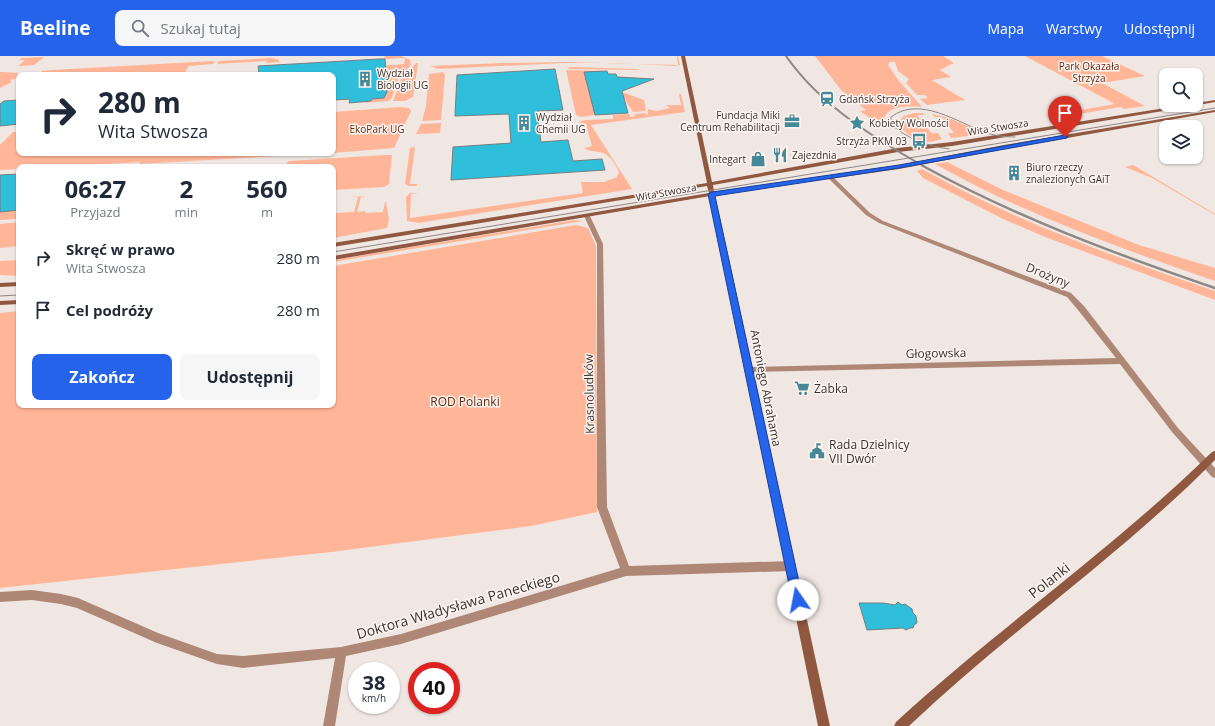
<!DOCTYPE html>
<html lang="pl">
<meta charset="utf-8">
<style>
body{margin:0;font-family:"Open Sans",sans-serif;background:#f6f6f7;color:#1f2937;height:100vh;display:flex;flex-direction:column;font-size:15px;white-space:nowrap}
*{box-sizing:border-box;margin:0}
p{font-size:13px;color:#747a83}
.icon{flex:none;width:22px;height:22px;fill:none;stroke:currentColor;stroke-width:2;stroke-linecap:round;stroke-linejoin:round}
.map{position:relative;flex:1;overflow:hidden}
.sheet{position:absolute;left:16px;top:108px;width:320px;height:244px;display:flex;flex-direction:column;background:#fff;border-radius:8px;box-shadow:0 1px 3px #0004}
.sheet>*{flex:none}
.hud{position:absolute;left:16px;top:16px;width:320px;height:84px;border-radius:8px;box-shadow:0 1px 3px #0004;background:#fff;color:#1f2937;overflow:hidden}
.buttons{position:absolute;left:1159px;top:12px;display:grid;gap:8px}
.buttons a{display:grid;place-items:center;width:44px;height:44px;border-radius:8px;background:#fff;box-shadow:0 1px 3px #0004;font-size:20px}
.speed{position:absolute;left:348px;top:606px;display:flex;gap:8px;font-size:20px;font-weight:700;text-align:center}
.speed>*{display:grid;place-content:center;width:52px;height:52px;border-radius:50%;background:#fff;box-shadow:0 1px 3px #0004;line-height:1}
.speed small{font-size:10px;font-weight:400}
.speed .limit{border:6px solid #d22;background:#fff;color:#111}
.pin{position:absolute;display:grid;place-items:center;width:34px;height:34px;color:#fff;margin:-41px -17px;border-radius:50% 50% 50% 0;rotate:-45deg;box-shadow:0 0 4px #0007}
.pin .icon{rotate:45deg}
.me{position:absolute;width:44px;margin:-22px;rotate:348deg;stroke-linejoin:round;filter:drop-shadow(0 0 3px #0008)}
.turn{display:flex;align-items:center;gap:14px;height:84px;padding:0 16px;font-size:18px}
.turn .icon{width:52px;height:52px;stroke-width:2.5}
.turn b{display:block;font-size:28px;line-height:34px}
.eta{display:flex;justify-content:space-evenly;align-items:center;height:68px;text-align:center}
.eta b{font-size:24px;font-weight:700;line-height:28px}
.primary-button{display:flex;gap:8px;margin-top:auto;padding:8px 16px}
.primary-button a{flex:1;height:46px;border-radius:8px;background:#2563eb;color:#fff;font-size:16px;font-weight:700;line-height:46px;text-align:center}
.primary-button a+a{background:#f6f6f7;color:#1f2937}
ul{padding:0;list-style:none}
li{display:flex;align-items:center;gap:12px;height:52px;padding:0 16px}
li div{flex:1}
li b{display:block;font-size:15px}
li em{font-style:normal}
header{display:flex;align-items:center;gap:24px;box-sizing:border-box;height:56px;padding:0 20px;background:#2563eb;color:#fff}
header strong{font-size:19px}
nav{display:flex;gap:22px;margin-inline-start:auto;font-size:14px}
.search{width:280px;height:36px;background:#f6f6f7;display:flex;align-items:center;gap:10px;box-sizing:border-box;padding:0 14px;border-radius:8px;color:#747a83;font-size:15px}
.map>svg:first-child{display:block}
.green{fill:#ffb698}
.building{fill:#2fbfda;stroke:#757e80}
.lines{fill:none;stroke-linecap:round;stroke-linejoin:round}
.street{fill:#af8777;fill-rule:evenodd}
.secondary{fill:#905840;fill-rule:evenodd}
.tram{stroke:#8e8885;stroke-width:1}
.rail-far1{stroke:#8e8885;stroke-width:2}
.rail{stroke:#8e8885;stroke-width:2.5}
.route{fill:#2563eb;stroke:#184099}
.labels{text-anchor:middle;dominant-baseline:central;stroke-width:3;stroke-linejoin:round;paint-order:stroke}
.far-park-label{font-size:10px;fill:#62290f;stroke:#fef4f0}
.far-poi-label{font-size:10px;fill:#373432;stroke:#fef4f0;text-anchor:start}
.far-street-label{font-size:10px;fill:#373432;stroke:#fef4f0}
.street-label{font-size:12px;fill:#373432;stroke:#fef4f0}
.poi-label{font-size:12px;fill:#373432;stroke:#fef4f0;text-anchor:start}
.park-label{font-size:12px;fill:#62290f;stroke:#fef4f0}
.near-street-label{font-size:14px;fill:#373432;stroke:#fef4f0}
</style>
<header>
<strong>Beeline</strong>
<div class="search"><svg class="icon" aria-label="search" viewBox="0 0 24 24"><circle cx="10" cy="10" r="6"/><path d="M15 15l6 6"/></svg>Szukaj tutaj</div>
<nav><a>Mapa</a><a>Warstwy</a><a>Udostępnij</a></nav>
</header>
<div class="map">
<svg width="1215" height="670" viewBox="0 0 1215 670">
<rect width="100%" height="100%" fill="#f0e7e3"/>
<!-- green -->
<path class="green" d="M 385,0 L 401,0 L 410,4 L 411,9 L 398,23 L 392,42 L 388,45 L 363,47 L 371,45 L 372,43 L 384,42 L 387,36 L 378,10 L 404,8 L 405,2 L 384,3 Z
M 677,0 L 678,0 L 680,9 L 675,10 L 618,7 L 564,7 L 438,13 L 430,10 L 503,7 L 565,6 L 678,9 Z
M 815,0 L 943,0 L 954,7 L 940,14 L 951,21 L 932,24 L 965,44 L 927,49 L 920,43 L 928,42 L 925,39 L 917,39 L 906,27 L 909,23 L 898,15 L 895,6 L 890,6 L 888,9 L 899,25 L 922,51 C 910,50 886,49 884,64 L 891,73 L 875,63 L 871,63 L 860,55 L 866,54 L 841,34 Z
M 1025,0 L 1102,0 L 1145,20 L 1102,27 L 1145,50 L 1124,53 L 1121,51 L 1079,58 L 1075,55 L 1115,48 Z
M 44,1 L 34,9 L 18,10 L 25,4 L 19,4 L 22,2 Z
M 272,2 L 279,4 L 279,6 L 266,7 L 267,5 L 217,8 L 219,5 Z
M 213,5 L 215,6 L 213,8 L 189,10 L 183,19 L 36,19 L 42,16 L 41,15 L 52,14 Z
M 416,7 L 418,7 L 413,41 L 405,45 L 393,45 L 401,24 Z
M 572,11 L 637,13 L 641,14 L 568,13 L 569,11 Z
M 566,14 L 607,15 L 586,16 L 595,59 L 582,61 L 576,59 Z
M 0,16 L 20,17 L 18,17 L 18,19 L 15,23 L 10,24 L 12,26 L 0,32 Z
M 443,16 L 445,19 L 441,64 L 422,65 L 426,50 L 429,18 Z
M 622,36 L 644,44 L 646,55 L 633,56 L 624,42 Z
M 679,38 L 681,38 L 685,56 L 591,69 L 632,133 L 418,167 L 407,165 L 406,141 L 410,137 L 419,137 L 411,138 L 410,162 L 583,137 L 581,126 L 574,126 L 604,126 L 617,121 L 619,116 C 615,107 609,97 599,96 C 593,95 588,95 584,92 L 592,90 L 586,68 L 578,66 L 585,64 L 613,63 L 613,59 L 629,58 L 631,61 L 635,60 L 634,58 L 646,57 L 646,59 L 648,59 L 648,53 L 656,55 L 670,52 L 666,49 L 681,49 Z
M 400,51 L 409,52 L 411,55 L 394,92 L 333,97 L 333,56 Z
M 914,57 L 923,57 L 924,59 L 917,59 L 924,68 L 931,68 L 933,71 L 927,71 L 931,77 L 938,77 L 942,83 C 937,84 932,86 927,86 C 918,86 898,74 899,65 L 904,60 Z
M 932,58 L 949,62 L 986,78 L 951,82 L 948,77 L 954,77 L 948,69 L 942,70 L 939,66 L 945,66 L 942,61 L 935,61 Z
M 441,67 L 440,77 L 416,78 L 421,68 Z
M 13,76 L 19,76 L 19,97 L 329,97 L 139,108 L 140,106 L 56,111 L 19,111 L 19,113 L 0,114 L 0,89 Z
M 415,91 L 410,128 L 417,128 L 417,130 L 409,130 L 405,128 L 410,92 Z
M 386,99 L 392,99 L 389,128 L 384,131 L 333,134 L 333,111 L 285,111 L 288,105 Z
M 947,106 L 1003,134 L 1139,189 L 1215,212 L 1215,225 C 1119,192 1022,157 935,108 Z
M 1133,109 L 1215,158 L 1215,159 L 1152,122 L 1125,111 Z
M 922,113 C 1015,165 1114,201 1215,235 L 1215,244 L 1045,181 L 1003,163 L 923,122 L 917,115 Z
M 368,140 L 361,141 L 357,156 L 365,155 L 365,157 L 383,156 L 385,146 L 386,146 L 389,163 L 387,172 L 333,182 L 333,157 L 354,156 L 358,141 L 350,141 Z
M 19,154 L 19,163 L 0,164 L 0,156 Z
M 574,164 L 583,165 L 333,206 L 333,204 Z
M 19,166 L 19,190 L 0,192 L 0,168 Z
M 576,169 L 588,172 L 596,190 L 597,456 L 531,470 L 331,496 L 0,532 L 0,257 L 19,255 L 19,349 L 333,349 L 333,210 Z
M 19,204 L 19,220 L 0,219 L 0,205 Z"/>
<!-- building -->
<path class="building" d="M 379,3 L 385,3 L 387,36 L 384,42 L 372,43 L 371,45 L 349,47 L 350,43 L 333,44 L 333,19 L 259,19 L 258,10 Z
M 555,13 L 563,54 L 537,55 L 541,86 L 568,84 L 573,105 L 602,103 L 605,114 L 451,124 L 453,91 L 511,87 L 509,58 L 455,60 L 457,19 Z
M 607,15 L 608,18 L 616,18 L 617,21 L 654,23 L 622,35 L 628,57 L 595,59 L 584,16 Z
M 19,44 L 19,68 L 0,70 L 0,48 L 4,45 Z
M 19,118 L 19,154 L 0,156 L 0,119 Z
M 898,546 L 902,549 L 905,548 L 912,553 L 913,557 L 916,560 L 917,567 L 914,569 L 913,572 L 910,572 L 906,574 L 903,572 L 867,574 L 859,547 L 883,547 L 895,549 Z"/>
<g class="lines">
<!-- street -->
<path class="street" d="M 828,120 L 832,120 L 870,157 L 883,165 L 1071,237 L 1084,250 L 1178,372 L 1215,412 L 1215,422 L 1212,421 L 1172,376 L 1120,308 L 747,316 L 746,314 L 750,311 L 1116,302 L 1078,254 L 1067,241 L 879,167 L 866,159 L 828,122 Z
M 587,158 L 590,160 L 603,188 L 607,451 L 629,510 L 791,505 L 795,507 L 796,510 L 795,513 L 791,515 L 626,520 L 401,588 L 346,600 L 335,670 L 323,670 L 335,602 L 243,612 L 217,608 L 157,587 L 77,552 L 61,548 L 32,544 L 0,546 L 0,536 L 32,534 L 61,538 L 78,542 L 158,577 L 217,598 L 243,600 L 341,591 L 401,578 L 620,512 L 597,451 L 597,188 L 584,160 Z"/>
<!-- secondary -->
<path class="secondary" d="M 681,0 L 685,0 L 712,126 L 898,92 L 952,86 L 1184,49 L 1196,49 L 1196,47 L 1215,44 L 1215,46 L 1193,50 L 952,90 L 898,96 L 713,129 L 714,136 L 899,109 L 1004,89 L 1215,54 L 1215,56 L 1004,93 L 899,113 L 715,139 L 830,670 L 818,670 L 710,140 L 333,204 L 333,200 L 709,137 L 707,130 L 333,191 L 333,187 L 707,127 Z
M 19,226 L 19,230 L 0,231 L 0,227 Z
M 19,244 L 19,248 L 0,249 L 0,245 Z
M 1215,395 L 1215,404 C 1120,500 1007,577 909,670 L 894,670 L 896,666 C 998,572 1113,493 1212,396 Z"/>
<!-- tram -->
<path class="tram" d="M 949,93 C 928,90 907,83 891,68 L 891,61 C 920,39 958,67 987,77 C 996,80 1006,81 1015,81
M 333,196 L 1215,52
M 0,240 L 19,239"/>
<!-- rail-far1 -->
<path class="rail-far1" d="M 786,0 C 820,49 874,82 925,111"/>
<!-- rail -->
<path class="rail" d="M 923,110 C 1016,161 1115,198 1215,232"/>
</g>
<!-- route -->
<path class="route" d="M 1065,79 L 1068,81 L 1067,82 L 899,112 L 715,140 L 803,544 L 802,548 L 798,550 L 793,548 L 708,138 L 712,136 L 899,109 Z"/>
<!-- icons -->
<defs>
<g id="building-bare" transform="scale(1.2)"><path d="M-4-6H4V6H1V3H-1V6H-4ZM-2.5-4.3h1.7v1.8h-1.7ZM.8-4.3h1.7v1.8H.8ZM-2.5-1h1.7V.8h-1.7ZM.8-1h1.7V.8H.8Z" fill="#458998" stroke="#fef4f0" stroke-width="2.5" paint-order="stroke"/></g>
<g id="station-bare" transform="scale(1.2)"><path d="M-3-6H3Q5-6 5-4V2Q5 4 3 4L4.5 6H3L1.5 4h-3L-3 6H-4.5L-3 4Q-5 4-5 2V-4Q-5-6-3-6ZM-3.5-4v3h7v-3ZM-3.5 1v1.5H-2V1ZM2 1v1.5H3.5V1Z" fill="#458998" stroke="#fef4f0" stroke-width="2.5" paint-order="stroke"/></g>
<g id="office-bare" transform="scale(1.2)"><path d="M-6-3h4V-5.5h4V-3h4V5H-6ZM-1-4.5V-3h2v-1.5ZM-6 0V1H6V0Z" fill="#458998" stroke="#fef4f0" stroke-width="2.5" paint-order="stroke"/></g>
<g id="sight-bare" transform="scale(1.2)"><path d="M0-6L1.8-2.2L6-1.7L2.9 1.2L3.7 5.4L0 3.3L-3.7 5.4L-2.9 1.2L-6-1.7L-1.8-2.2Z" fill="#458998" stroke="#fef4f0" stroke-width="2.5" paint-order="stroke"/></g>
<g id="bus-bare" transform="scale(1.2)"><path d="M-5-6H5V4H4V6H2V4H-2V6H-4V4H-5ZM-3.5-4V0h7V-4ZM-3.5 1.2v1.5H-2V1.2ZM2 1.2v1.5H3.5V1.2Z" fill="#458998" stroke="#fef4f0" stroke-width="2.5" paint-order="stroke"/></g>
<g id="restaurant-bare" transform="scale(1.2)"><path d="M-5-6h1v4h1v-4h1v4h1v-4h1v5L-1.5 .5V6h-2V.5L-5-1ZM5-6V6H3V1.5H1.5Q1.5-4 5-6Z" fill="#458998" stroke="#fef4f0" stroke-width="2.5" paint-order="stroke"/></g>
<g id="shop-bare" transform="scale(1.2)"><path d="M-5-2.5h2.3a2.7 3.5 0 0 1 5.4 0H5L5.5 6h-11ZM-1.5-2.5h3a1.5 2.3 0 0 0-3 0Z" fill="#458998" stroke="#fef4f0" stroke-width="2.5" paint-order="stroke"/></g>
<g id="supermarket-bare" transform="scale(1.2)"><path d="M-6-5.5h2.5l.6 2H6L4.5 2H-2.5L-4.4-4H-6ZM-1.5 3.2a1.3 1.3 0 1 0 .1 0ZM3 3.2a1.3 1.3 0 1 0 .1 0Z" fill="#458998" stroke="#fef4f0" stroke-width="2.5" paint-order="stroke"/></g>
<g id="civic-bare" transform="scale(1.2)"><path d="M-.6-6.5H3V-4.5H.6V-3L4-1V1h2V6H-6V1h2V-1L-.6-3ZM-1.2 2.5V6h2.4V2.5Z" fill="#458998" stroke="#fef4f0" stroke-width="2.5" paint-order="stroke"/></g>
</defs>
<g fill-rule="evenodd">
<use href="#building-bare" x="365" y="23"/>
<use href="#station-bare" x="827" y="43"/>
<use href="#office-bare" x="792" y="65"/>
<use href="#building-bare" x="524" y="67"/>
<use href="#sight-bare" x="857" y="67"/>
<use href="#bus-bare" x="919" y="85"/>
<use href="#restaurant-bare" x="780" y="99"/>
<use href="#shop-bare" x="758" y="103"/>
<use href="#building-bare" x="1014" y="117"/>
<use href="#supermarket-bare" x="802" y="332"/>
<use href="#civic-bare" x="817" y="395"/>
</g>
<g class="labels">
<!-- far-park labels -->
<g class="far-park-label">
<text x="1089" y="10">Park Okazała<tspan x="1089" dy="12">Strzyża</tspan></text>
<text x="377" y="73">EkoPark UG</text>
</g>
<!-- far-poi labels -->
<g class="far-poi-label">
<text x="377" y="17">Wydział<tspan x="377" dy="12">Biologii UG</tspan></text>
<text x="839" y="43">Gdańsk Strzyża</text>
<text x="780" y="59" text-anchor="end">Fundacja Miki<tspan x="780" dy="12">Centrum Rehabilitacji</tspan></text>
<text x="536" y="61">Wydział<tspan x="536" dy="12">Chemii UG</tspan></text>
<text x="869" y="67">Kobiety Wolności</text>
<text x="907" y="85" text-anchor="end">Strzyża PKM 03</text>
<text x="792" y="99">Zajezdnia</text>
<text x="746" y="103" text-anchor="end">Integart</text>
<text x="1026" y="111">Biuro rzeczy<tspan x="1026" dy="12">znalezionych GAiT</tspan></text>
</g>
<!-- far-street labels -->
<g class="far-street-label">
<text transform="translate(998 71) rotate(-9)">Wita Stwosza</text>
<text transform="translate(666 136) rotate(-10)">Wita Stwosza</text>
</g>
<!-- street labels -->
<g class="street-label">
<text transform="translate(1048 219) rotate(22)">Drożyny</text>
<text transform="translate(936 297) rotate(-1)">Głogowska</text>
<text transform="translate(766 332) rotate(79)">Antoniego Abrahama</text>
<text transform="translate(589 338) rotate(-91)">Krasnoludków</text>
</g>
<!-- poi labels -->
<g class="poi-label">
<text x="814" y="332">Żabka</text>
<text x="829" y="388">Rada Dzielnicy<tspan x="829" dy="14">VII Dwór</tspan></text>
</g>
<!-- park labels -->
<g class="park-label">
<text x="465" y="345">ROD Polanki</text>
</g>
<!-- near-street labels -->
<g class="near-street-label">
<text transform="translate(1049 524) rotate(-38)">Polanki</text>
<text transform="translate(458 549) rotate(-16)">Doktora Władysława Paneckiego</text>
</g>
</g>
</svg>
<div class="buttons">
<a><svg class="icon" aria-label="search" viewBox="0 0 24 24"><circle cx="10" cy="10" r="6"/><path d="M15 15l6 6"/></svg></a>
<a><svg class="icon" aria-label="layers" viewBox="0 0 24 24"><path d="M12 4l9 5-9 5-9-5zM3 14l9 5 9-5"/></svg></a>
</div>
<div class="speed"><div>38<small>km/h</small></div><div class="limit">40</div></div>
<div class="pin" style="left:1065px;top:81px;background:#d93025"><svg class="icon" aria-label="arrive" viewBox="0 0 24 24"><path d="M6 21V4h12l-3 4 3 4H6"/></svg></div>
<svg class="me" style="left:798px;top:544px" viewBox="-20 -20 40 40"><circle r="19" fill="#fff"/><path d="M0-13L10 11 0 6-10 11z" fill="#2563eb"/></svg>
<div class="hud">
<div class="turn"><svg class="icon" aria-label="right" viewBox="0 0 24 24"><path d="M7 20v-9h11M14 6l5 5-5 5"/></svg><div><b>280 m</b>Wita Stwosza</div></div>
</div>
<section class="sheet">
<div class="eta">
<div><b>06:27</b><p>Przyjazd</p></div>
<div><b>2</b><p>min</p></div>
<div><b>560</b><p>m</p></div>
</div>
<ul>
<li><svg class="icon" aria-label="right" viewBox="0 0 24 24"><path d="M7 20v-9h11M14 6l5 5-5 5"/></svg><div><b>Skręć w prawo</b><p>Wita Stwosza</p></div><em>280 m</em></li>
<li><svg class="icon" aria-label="arrive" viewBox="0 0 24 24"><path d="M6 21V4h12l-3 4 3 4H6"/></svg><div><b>Cel podróży</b></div><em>280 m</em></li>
</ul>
<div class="primary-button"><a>Zakończ</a><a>Udostępnij</a></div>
</section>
</div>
